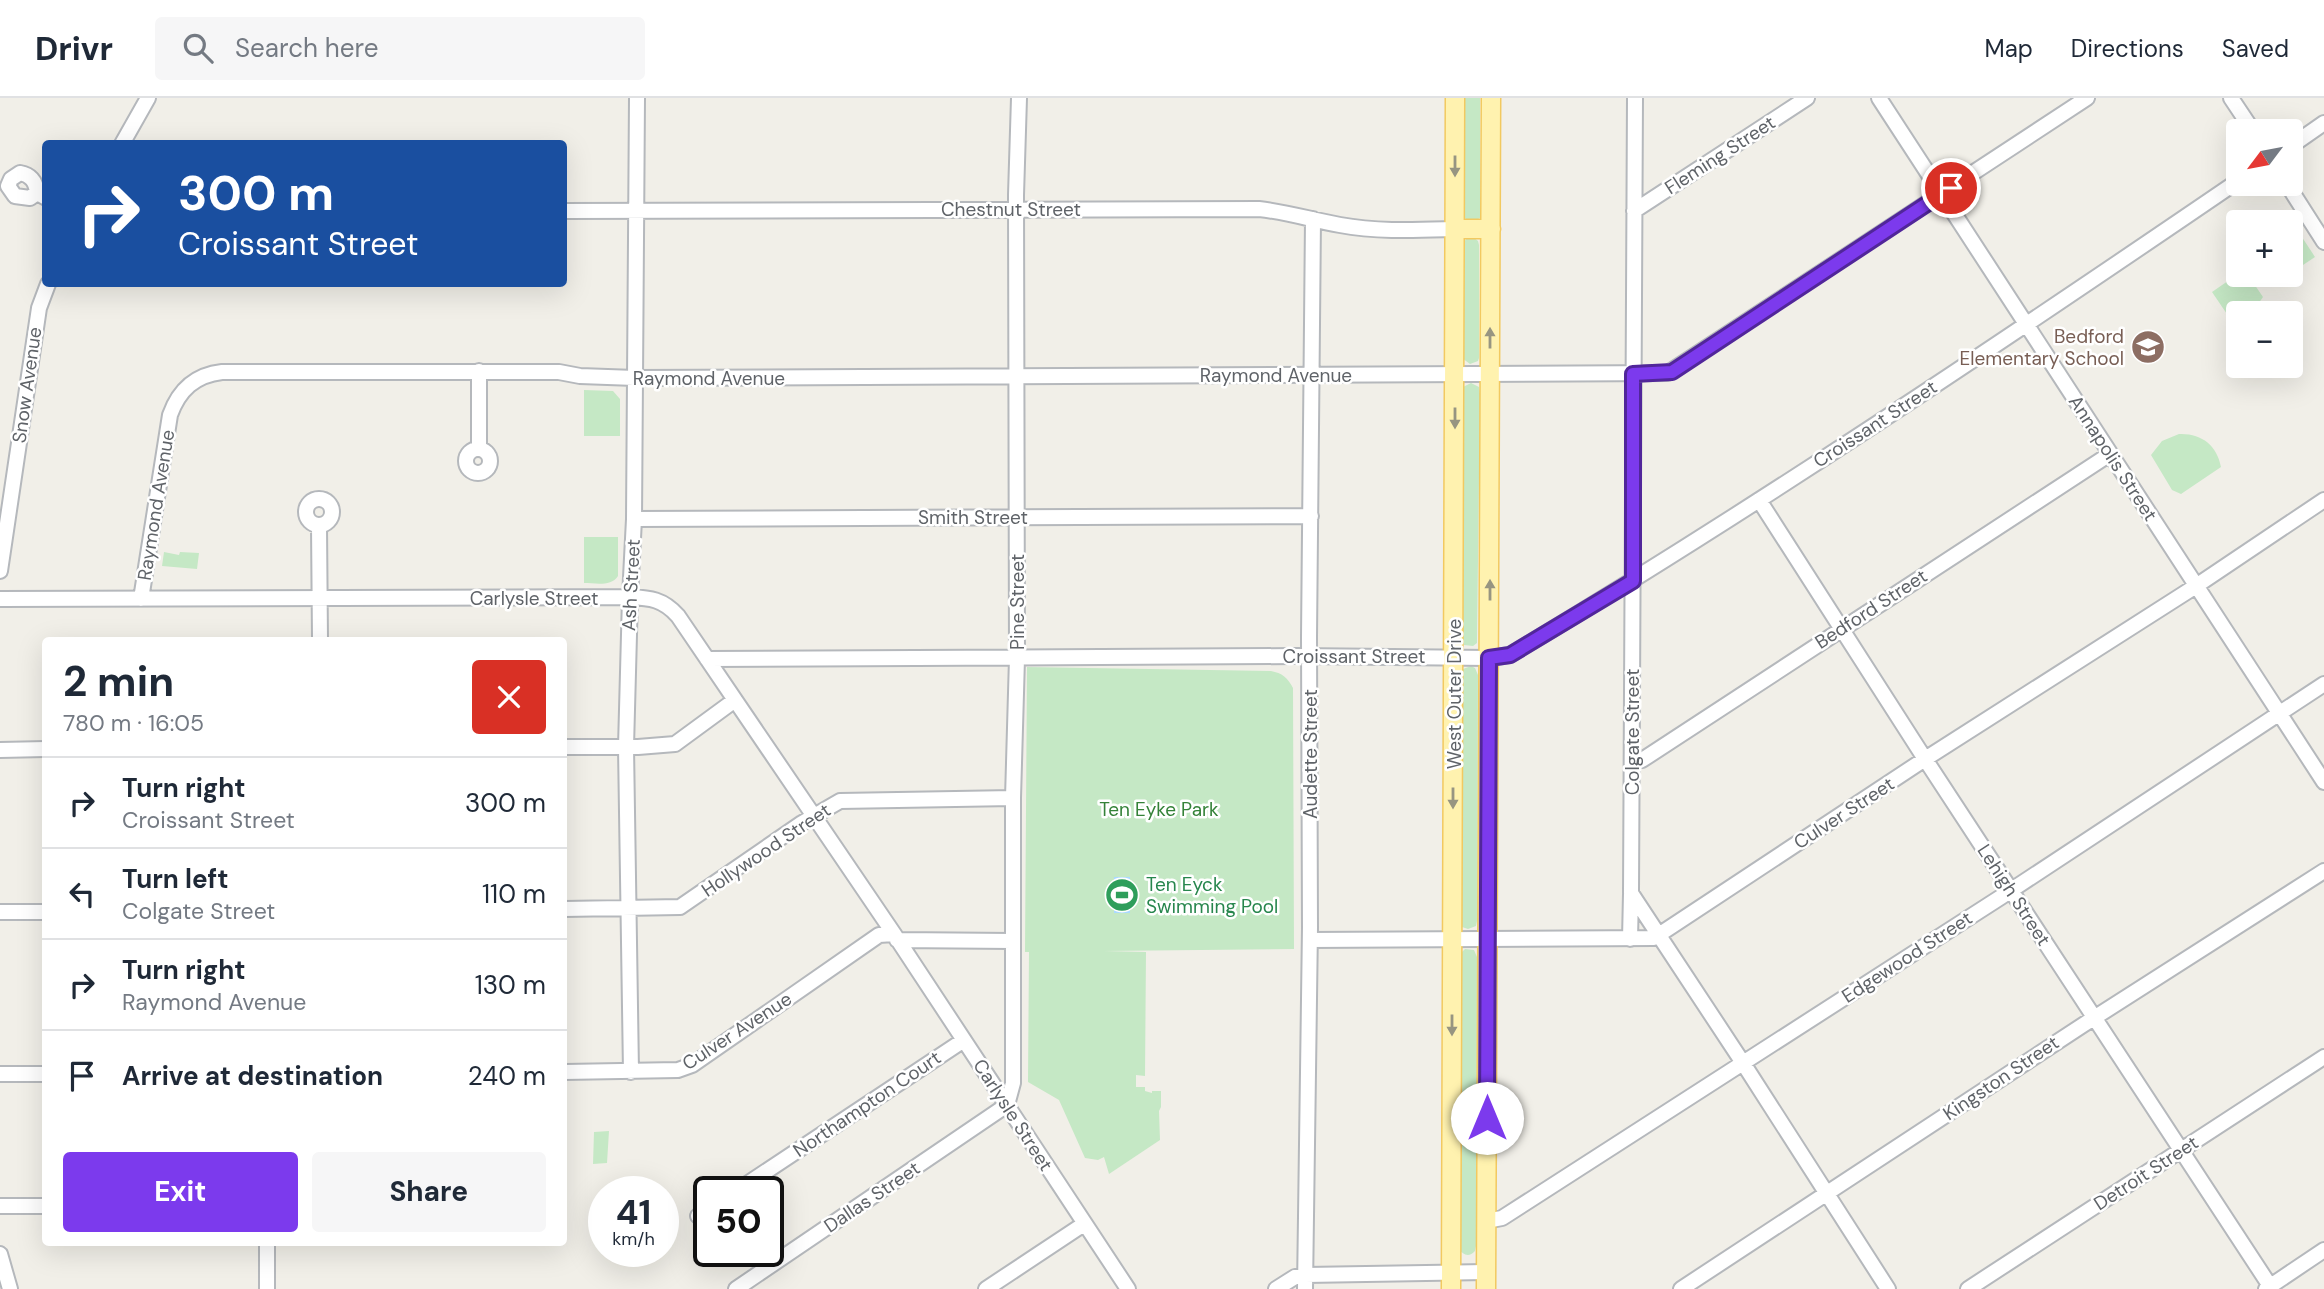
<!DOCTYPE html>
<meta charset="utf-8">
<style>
body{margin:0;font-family:"DM Sans",sans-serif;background:#f6f6f7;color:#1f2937;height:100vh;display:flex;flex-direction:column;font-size:26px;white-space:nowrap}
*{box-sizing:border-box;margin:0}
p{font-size:23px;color:#747a83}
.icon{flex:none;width:38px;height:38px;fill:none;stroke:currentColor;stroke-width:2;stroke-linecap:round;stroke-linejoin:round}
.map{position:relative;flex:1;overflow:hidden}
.sheet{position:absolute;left:42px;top:539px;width:525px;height:609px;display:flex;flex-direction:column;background:#fff;border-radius:7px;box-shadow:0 7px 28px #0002}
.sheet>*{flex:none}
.top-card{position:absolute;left:42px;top:42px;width:525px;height:147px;border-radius:7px;box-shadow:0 7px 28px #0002;background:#1a4fa0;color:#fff;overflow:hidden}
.needle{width:46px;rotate:238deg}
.buttons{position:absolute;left:2226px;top:21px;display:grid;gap:14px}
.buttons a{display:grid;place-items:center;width:77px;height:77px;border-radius:7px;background:#fff;box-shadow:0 7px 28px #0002;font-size:35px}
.speed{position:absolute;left:588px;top:1078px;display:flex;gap:14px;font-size:35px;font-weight:700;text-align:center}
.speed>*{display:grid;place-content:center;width:91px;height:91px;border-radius:50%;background:#fff;box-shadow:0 7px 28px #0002;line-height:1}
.speed small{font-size:18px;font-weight:400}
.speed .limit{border:4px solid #111;border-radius:10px;background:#fff;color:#111}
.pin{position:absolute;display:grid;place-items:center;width:60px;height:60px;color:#fff;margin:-30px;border:4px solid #fff;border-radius:50%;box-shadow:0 2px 7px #0007}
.me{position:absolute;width:77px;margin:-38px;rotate:0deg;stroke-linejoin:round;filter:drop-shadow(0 0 5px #0008)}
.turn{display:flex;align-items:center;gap:24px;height:147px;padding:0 21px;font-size:32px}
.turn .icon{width:91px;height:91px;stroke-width:2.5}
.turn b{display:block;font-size:49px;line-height:60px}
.round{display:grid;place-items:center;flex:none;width:74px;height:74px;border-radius:7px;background:#f6f6f7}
.headline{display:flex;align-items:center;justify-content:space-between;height:119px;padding:0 21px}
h1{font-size:42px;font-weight:700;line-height:52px}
.action{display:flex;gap:14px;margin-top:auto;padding:14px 21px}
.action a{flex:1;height:80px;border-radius:7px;background:#7c3aed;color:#fff;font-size:28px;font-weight:700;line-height:80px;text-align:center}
.action a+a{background:#f6f6f7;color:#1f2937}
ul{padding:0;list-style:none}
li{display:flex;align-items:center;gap:21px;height:91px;padding:0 21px;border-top:2px solid #e0e1e3}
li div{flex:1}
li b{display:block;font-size:26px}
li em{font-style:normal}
header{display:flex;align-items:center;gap:42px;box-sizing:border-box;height:98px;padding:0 35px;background:#fff;border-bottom:2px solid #e0e1e3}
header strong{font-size:33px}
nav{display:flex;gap:38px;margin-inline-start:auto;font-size:24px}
.search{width:490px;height:63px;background:#f6f6f7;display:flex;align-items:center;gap:18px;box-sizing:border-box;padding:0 24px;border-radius:7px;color:#747a83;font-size:26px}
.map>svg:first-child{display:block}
.green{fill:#c5e8c5}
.water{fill:#aadaff}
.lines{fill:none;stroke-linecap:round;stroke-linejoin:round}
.minor-casing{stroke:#b5b8bc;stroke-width:18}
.major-casing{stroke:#f2c960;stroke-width:21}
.minor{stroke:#fff;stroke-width:14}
.major{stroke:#fff2af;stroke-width:18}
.oneway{fill:#979581}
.route-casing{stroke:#51269a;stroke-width:18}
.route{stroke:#7c3aed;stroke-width:12}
.labels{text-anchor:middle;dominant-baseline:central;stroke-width:5;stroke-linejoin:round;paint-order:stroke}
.street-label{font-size:19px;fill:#5f6368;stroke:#fff}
.education-label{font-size:19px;fill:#785e54;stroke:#fff;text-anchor:end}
.park-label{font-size:19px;fill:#348238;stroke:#fff}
.leisure-label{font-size:19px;fill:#27864d;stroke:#fff;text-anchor:start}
</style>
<header>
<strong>Drivr</strong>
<div class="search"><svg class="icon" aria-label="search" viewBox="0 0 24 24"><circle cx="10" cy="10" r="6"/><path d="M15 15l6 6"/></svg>Search here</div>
<nav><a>Map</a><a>Directions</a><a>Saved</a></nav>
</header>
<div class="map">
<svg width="2324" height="1191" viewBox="0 0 2324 1191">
<rect width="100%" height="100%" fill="#f1efe8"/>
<!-- green -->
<path class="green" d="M 1463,0 L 1480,0 L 1480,120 L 1473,124 L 1464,120 L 1463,115 Z
M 2296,130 L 2315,159 L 2291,175 L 2291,134 Z
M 1473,139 L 1478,143 L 1479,147 L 1479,260 L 1478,263 L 1470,266 L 1462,260 L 1463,145 L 1467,140 Z
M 2238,176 L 2248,177 L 2263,199 C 2258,207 2249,215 2238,215 L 2238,220 L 2234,222 L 2231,222 L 2212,194 Z
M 1471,285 L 1479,289 L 1480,296 L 1477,545 L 1473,548 L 1464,547 L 1461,541 L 1463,289 Z
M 584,292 L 613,293 L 620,301 L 620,338 L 584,338 Z
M 2179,336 C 2201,335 2217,347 2221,369 L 2181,396 L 2172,392 L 2151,357 L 2162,343 Z
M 584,439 L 618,439 L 618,478 C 611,489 595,485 584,485 Z
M 164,454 L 179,457 L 180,454 L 199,455 L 197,471 L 162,468 Z
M 1471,568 L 1475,570 L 1478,577 L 1477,823 L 1476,828 L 1468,831 L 1462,829 L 1460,825 L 1461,575 L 1463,571 Z
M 1027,569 L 1271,573 C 1282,575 1288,580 1293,590 L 1294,851 L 1104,853 L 1146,854 L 1145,978 L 1136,977 L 1136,989 L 1145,989 L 1145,993 L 1152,995 L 1152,993 L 1161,993 L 1161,1009 L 1159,1013 L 1160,1042 L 1109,1076 L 1104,1059 L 1098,1062 L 1085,1060 L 1059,1002 L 1028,984 L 1029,854 L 1025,854 Z
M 1465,851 L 1474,852 L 1477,859 L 1476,1148 L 1475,1153 C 1469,1160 1463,1157 1459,1151 L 1460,860 L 1461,855 Z
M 609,1033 L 607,1065 L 593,1066 L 594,1034 Z"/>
<!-- water -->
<path class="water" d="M 1114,779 L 1130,779 L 1130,815 L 1114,815 Z"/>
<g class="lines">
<!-- minor casing -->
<g class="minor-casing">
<path id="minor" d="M 1635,0 L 1631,795 L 1743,965 L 1888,1191
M 1879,0 L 2324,684
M 2231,0 L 2253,33
M 122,46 L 148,0
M 2291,48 L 2324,25
M 2287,86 L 2324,144
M 37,95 L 30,100 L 15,98 L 8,88 L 11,81 L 20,75 C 31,77 36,84 37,95 L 46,100
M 564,113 L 1259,111 C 1287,114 1312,122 1340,127 C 1378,134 1417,132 1456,131
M 1634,113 L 1807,0
M 479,351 L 479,273
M466 363a12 12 0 1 1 24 0a12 12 0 1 1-24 0Z
M306 414a13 13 0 1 1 26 0a13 13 0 1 1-26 0Z
M 1759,402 L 1925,661 L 2272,1191
M 634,421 L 1311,418
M 319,428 L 320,542
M 0,473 L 39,210 L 48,186
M 0,501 L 630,499 C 650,500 663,501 678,518 L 894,836 L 1128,1191
M 141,501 L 170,317 C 179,292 195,277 222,274 L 559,274 L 580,278 L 635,280 L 1668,275 L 2087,0
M 707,561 L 1296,558 L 1489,560 L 1510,557 C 1758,408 1999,246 2238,83
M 564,649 L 638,649 L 675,646 L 735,602
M 0,652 L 46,651
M 1632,663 L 1642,662 L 2110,356
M 564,811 L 680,809 L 802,725 L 840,703 L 1013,700
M 0,814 L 46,814
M 1630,841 L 1631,796
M 897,842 L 1013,843
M 1310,842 L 1654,840 L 1925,661 L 2196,488 L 2324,402
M 564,974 L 678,972 L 692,967 L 879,837 L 894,836
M 631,974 L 626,649 L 630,499 L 634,421 L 637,0
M 0,976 L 46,976
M 735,1094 L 964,942
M 0,1108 L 46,1108
M 698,1118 L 709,1111
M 1486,1123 L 1502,1120 L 2001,799 L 2324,586
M 267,1144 L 267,1191
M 0,1156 L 10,1191
M 736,1191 L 1007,1007 L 1013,985 L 1013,700 L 1017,560 L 1016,97 L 1019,0
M 986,1191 L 1084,1126
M 1276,1191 L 1295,1179 L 1306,1177 L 1486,1174
M 1305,1191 L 1310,829 L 1309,540 L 1313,121
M 1681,1191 L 2083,927 L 2324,773
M 1968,1191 L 2324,959
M 2266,1191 L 2324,1152"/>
</g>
<!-- major casing -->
<g class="major-casing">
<path id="major" d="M 1456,131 L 1491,131
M 1451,1191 L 1455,0
M 1486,1191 L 1491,0"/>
</g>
<!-- minor -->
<use href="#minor" class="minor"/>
<!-- major -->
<use href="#major" class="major"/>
</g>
<!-- one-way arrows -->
<defs><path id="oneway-solid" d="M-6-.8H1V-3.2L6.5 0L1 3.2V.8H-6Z" transform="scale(1.75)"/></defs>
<g class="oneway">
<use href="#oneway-solid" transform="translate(1455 68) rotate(90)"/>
<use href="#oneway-solid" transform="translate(1490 240) rotate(-90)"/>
<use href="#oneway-solid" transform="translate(1455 320) rotate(90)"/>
<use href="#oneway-solid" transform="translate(1490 492) rotate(-90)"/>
<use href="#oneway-solid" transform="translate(1453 700) rotate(90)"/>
<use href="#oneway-solid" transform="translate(1452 927) rotate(90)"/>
</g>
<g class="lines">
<!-- route casing -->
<g class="route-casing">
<path id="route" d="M 1487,1020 L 1489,560 L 1510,557 L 1633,483 L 1633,276 L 1672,274 L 1951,90"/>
</g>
<!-- route -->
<use href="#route" class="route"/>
</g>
<!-- icons -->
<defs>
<g id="school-disc" transform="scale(1.75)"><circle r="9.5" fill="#8d6e63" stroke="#fff"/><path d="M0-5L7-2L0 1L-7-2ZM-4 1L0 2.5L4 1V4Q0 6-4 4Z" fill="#fff"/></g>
<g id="stadium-disc" transform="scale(1.75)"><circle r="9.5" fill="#2e9e5b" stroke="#fff"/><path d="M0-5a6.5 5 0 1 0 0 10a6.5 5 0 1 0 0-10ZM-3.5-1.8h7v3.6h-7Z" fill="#fff"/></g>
</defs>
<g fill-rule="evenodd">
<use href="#school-disc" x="2148" y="249"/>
<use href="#stadium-disc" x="1122" y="797"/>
</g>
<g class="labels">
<!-- street labels -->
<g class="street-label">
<text transform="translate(1720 57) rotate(-33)">Fleming Street</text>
<text x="1011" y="111">Chestnut Street</text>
<text x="1276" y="277">Raymond Avenue</text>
<text x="709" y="280">Raymond Avenue</text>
<text transform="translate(27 287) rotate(-82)">Snow Avenue</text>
<text transform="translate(1875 326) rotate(-33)">Croissant Street</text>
<text transform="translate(2113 360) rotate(57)">Annapolis Street</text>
<text transform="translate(156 407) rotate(-81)">Raymond Avenue</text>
<text x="973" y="419">Smith Street</text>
<text transform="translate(631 487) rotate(-87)">Ash Street</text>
<text x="534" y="500">Carlysle Street</text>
<text transform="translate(1017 504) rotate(-90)">Pine Street</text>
<text transform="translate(1871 511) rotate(-33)">Bedford Street</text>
<text x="1354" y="558">Croissant Street</text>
<text transform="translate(1454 596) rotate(-90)">West Outer Drive</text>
<text transform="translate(1632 634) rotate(-90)">Colgate Street</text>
<text transform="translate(1310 656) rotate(-90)">Audette Street</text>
<text transform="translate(1844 715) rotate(-33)">Culver Street</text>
<text transform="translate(766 752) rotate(-34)">Hollywood Street</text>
<text transform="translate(2014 797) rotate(57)">Lehigh Street</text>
<text transform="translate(1907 859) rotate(-33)">Edgewood Street</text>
<text transform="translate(737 933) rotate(-33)">Culver Avenue</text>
<text transform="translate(2001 980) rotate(-34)">Kingston Street</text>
<text transform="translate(867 1006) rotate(-34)">Northampton Court</text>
<text transform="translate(1013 1017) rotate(57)">Carlysle Street</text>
<text transform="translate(2146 1075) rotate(-33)">Detroit Street</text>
<text transform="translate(872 1099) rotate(-34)">Dallas Street</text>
</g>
<!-- education labels -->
<g class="education-label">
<text x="2124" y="238">Bedford<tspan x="2124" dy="22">Elementary School</tspan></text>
</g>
<!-- park labels -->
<g class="park-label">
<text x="1159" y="711">Ten Eyke Park</text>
</g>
<!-- leisure labels -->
<g class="leisure-label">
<text x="1146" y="786">Ten Eyck<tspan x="1146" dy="22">Swimming Pool</tspan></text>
</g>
</g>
</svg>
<div class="buttons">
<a><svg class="needle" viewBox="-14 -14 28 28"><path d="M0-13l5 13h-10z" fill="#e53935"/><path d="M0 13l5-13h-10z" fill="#747a83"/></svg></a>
<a>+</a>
<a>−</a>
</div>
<div class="speed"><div>41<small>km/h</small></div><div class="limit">50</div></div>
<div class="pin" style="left:1951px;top:90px;background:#d93025"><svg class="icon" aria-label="arrive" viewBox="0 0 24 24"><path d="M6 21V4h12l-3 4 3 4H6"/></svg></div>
<svg class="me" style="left:1487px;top:1020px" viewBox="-20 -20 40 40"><circle r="19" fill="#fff"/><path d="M0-13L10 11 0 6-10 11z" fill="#7c3aed"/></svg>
<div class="top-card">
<div class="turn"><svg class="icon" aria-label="right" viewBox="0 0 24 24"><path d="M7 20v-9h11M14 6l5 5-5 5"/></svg><div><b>300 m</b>Croissant Street</div></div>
</div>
<section class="sheet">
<div class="headline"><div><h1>2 min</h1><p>780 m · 16:05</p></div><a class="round" style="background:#d93025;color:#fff"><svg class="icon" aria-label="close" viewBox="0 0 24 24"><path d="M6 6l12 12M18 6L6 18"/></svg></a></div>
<ul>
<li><svg class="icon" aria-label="right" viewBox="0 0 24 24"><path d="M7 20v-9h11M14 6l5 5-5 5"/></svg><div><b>Turn right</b><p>Croissant Street</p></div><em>300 m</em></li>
<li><svg class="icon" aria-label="left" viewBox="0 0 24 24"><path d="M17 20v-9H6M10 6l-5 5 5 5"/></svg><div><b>Turn left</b><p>Colgate Street</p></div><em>110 m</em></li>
<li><svg class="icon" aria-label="right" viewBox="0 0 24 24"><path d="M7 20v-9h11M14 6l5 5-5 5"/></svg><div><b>Turn right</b><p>Raymond Avenue</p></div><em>130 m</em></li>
<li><svg class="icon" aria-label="arrive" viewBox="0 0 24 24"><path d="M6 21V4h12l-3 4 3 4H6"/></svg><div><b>Arrive at destination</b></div><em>240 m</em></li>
</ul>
<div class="action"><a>Exit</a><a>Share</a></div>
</section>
</div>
